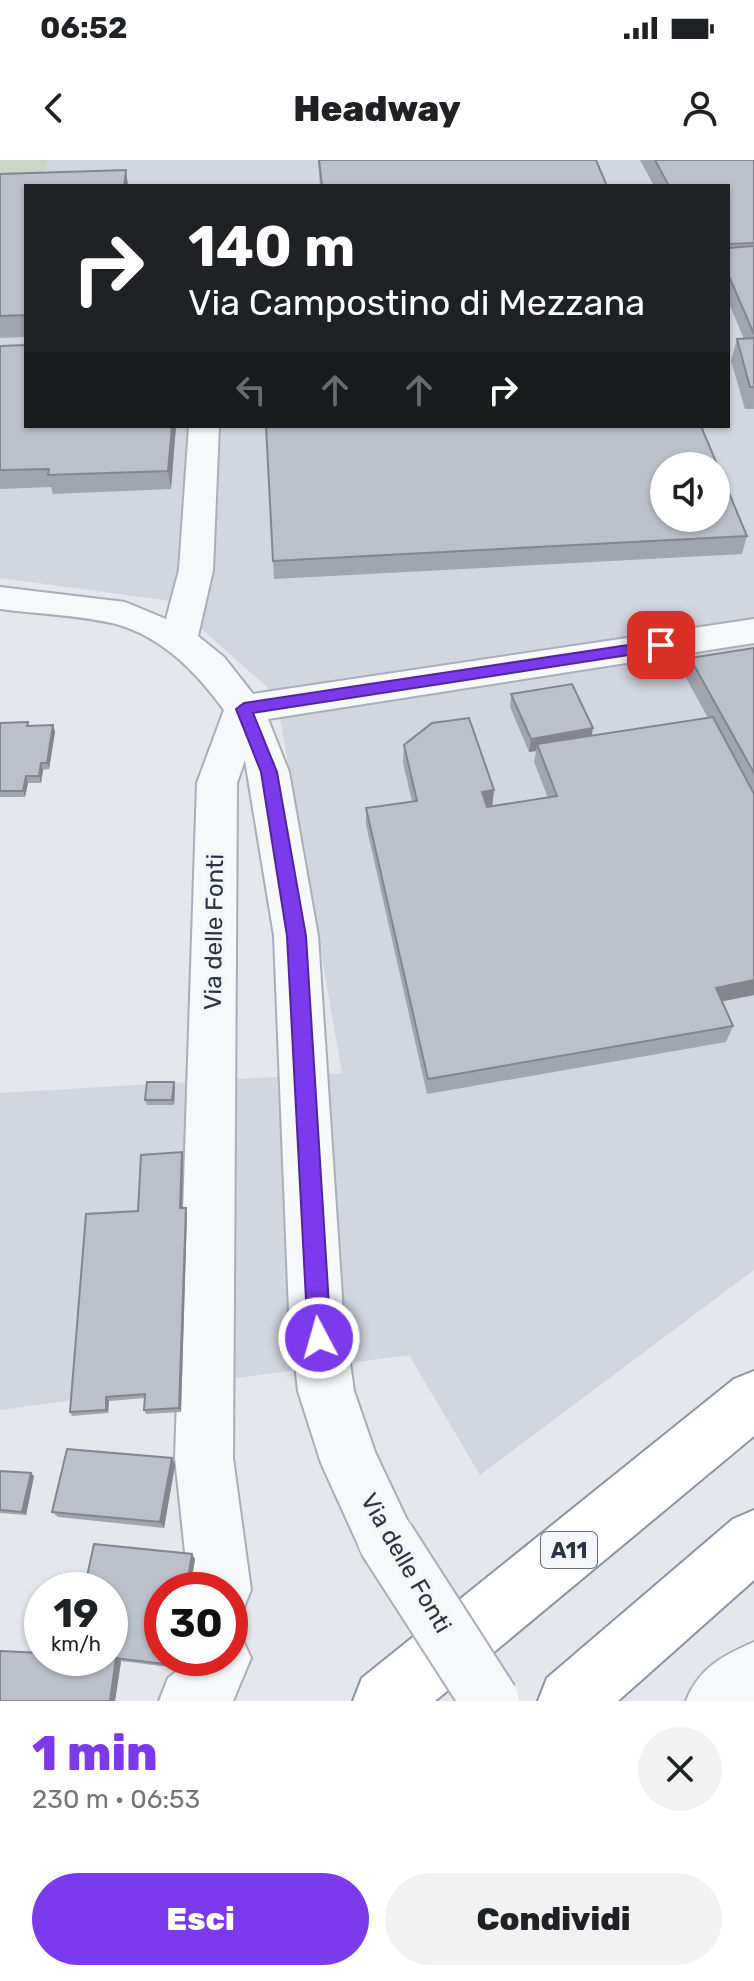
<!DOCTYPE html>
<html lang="it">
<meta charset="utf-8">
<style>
body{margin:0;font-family:Rubik,sans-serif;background:#f2f2f2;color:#202124;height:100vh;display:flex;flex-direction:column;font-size:30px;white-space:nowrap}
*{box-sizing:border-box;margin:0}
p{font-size:26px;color:#757577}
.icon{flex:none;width:44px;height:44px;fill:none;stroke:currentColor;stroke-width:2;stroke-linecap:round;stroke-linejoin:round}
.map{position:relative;height:1541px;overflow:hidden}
.side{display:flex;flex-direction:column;background:#fff;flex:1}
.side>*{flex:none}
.banner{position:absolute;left:24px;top:24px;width:706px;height:244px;border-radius:0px;box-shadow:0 2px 6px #0004;background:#202124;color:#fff;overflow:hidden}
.controls{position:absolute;left:650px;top:292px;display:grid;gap:16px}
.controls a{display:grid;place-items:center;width:80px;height:80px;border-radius:50%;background:#fff;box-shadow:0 2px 6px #0004;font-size:40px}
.speed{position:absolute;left:24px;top:1412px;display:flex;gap:16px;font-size:40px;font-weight:700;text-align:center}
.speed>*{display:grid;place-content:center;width:104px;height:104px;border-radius:50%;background:#fff;box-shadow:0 2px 6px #0004;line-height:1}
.speed small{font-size:20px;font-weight:400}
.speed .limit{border:12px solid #d22;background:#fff;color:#111}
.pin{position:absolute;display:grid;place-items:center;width:68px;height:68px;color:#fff;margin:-34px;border-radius:16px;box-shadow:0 4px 12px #0006}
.me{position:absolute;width:88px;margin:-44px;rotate:354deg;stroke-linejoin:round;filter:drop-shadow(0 0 6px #0008)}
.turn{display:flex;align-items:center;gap:28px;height:168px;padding:0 32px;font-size:36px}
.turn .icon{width:104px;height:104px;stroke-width:2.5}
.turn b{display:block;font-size:56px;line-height:68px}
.lanes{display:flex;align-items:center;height:76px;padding:0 32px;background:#0003;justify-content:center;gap:40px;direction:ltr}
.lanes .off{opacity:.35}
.round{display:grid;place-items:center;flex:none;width:84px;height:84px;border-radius:42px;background:#f2f2f2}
.head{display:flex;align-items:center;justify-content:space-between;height:136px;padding:0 32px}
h1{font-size:48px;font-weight:800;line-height:60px;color:#7c3aed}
.action{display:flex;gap:16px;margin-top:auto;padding:16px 32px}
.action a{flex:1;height:92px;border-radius:48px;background:#7c3aed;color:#fff;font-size:32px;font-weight:800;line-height:92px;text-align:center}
.action a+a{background:#f2f2f2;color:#202124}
.status{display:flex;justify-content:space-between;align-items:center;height:56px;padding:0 40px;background:#fff;direction:ltr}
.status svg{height:22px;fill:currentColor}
header{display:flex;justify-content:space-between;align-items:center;height:104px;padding:0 32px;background:#fff;font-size:36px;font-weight:800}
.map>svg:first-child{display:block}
.built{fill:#d2d6de;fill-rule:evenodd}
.green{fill:#c9d6c5}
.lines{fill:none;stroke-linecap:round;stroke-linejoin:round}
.minor-casing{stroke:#a9aeb7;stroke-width:4}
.highway-casing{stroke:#8b94a3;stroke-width:4}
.minor{fill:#f7f8fa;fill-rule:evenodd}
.highway{fill:#fff;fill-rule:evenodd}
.minor-bridge-casing{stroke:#a9aeb7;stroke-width:61;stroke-linecap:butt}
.minor-bridge{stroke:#f7f8fa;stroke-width:57}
.wall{fill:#a1a5ae}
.shaded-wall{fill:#83868d}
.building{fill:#bbc0ca;stroke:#83868d;stroke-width:2;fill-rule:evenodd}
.route{fill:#7c3aed;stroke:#51269a;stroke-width:2}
.labels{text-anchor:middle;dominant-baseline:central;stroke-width:7;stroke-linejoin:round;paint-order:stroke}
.shield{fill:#f4f6f9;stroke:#676e7b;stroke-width:2}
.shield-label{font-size:22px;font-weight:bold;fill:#2b3445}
.street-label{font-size:24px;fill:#2b3445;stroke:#f4f6f9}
</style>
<div class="status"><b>06:52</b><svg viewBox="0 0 49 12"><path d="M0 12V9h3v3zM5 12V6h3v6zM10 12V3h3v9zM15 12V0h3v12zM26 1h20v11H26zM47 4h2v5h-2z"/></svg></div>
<header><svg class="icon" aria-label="back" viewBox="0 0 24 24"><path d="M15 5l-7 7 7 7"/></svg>Headway<svg class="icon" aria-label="person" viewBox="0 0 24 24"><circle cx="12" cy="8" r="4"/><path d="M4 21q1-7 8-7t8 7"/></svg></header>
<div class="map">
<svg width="754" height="1541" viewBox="0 0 754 1541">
<rect width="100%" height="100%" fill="#e4e7ec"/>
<!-- built -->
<path class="built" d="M 0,0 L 754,0 L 754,1110 L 480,1315 L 409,1195 L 0,1250 L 0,933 L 342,913 L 276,535 L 170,441 L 0,418 ZM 26,26 L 728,26 L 728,266 L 26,266 ZM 664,306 L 716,306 L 716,358 L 664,358 Z"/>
<!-- green -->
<path class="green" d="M 0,0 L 48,0 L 42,21 L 0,23 Z"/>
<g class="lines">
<!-- minor casing -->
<g class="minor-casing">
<path id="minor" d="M 189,266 L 219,266 L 213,410 L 198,476 L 224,497 L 253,534 L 754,459 L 754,483 L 268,559 L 289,612 L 318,776 L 343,1152 L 354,1231 L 375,1292 L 416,1379 L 407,1400 L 386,1409 L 365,1400 L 321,1303 L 298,1231 L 289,1152 L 274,776 L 245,600 L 237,623 L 233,1298 L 251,1430 L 242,1452 L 230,1457 L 230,1430 L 189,1430 L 175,1298 L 197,623 L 224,550 C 197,513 163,477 116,464 C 79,455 38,454 0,449 L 0,427 L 125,442 L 166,459 L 179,410 Z
M 230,1471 L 241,1476 L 251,1498 L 233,1541 L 159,1541 L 168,1518 L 182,1507 L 187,1498 L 230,1498 Z
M 754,1482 L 754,1541 L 686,1541 C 699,1508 722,1496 754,1482 Z"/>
</g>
<!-- highway casing -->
<g class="highway-casing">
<path id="highway" d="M 754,1211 L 754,1276 L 435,1541 L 353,1541 L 362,1518 L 734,1219 Z
M 754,1350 L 754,1420 L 618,1541 L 538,1541 L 547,1518 L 733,1359 Z"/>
</g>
<!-- minor -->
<use href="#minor" class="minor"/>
<!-- highway -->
<use href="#highway" class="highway"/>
<!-- minor-bridge casing -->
<g class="minor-bridge-casing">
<path id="minor-bridge" d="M 386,1379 L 490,1541"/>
</g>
<!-- minor-bridge -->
<use href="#minor-bridge" class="minor-bridge"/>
</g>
<!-- wall -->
<path class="wall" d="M 318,0 L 596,0 L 607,26 L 320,26 Z
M 640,0 L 754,0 L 754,249 L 745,249 L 731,201 L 737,179 L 744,179 L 728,141 L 728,26 L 654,26 Z
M 126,10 L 128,26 L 26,26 L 26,177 L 0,178 L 0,14 Z
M 0,186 L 176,266 L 171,329 L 53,334 L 51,327 L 0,329 Z
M 747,376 L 742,394 L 274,419 L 273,401 Z
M 754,488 L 754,835 L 722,841 L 733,866 L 726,882 L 427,934 L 366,665 L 366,648 L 412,641 L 403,603 L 404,585 L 494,630 L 492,646 L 548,638 L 534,602 L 536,591 L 529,592 L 510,547 L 511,534 L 592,576 L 708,558 L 685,516 L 690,498 Z
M 28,562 L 29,566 L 53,565 L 55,572 L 49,609 L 43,610 L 41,623 L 28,623 L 25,637 L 0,637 L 0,563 Z
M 175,927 L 174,945 L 147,945 L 145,940 Z
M 182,992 L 183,997 L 182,1048 L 187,1053 L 181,1252 L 146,1254 L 144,1250 L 145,1238 L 109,1241 L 108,1253 L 72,1256 L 70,1252 L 138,1051 Z
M 175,1305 L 164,1368 L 58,1357 L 52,1352 Z
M 0,1311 L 34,1316 L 26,1355 L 0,1353 Z
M 94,1384 L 192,1394 L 195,1399 L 190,1430 L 162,1430 L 162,1498 L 179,1498 L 177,1508 L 121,1501 L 115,1541 L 0,1541 L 0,1491 L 42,1493 L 42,1498 L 110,1498 L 110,1430 L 84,1430 Z"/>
<!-- shaded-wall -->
<path class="shaded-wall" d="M 126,10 L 128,26 L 124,26 Z
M 172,266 L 176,266 L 171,329 L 168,311 Z
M 53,565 L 55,572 L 49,609 L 47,603 Z
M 593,568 L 591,581 L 537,584 L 536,591 L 529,592 L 531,579 Z
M 41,603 L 43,610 L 41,623 L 39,616 Z
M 26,616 L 28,623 L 25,637 L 23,631 Z
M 494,630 L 492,647 L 480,650 L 482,632 Z
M 754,820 L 754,835 L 709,844 L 716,828 Z
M 174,922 L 175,927 L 174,945 L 172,940 Z
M 182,992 L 183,997 L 182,1053 L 180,1048 Z
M 186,1048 L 187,1053 L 181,1252 L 179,1248 Z
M 106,1237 L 109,1241 L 108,1253 L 106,1250 Z
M 172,1298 L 175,1305 L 164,1368 L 160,1362 Z
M 31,1313 L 34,1316 L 26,1355 L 22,1352 Z
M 192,1394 L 195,1399 L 190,1430 L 186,1430 Z
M 116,1498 L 121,1501 L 115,1541 L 110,1541 Z
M 174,1498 L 179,1498 L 177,1508 L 173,1505 Z"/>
<!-- building -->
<path class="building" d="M 319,0 L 596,0 L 607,26 L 322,26 Z
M 655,0 L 754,0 L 754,83 L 728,84 L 728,26 L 669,26 Z
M 126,10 L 124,26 L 26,26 L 26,155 L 0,156 L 0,14 Z
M 754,86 L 754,174 L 728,114 L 728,88 Z
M 754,178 L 754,227 L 750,227 L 737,179 Z
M 26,185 L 26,266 L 172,266 L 168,311 L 48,315 L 49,309 L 0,310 L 0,186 Z
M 266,266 L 701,266 L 747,376 L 273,401 ZM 664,306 L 716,306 L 716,358 L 664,358 Z
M 754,488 L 754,613 L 690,498 Z
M 572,524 L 593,568 L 531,579 L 511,534 Z
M 713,557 L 754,634 L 754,820 L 716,828 L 733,866 L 428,919 L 366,648 L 417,641 L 404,585 L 432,563 L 469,558 L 494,630 L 482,632 L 487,647 L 557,636 L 537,584 Z
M 28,562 L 27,566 L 53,565 L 47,603 L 41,603 L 39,616 L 26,616 L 23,631 L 0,631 L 0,563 Z
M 147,922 L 174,922 L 172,940 L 145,940 Z
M 182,992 L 180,1048 L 186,1048 L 179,1248 L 144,1250 L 145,1234 L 106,1237 L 106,1250 L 70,1252 L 86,1054 L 138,1051 L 141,995 Z
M 67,1289 L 172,1298 L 160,1362 L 52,1352 Z
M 0,1311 L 31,1313 L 22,1352 L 0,1350 Z
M 94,1384 L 192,1394 L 186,1430 L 162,1430 L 162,1498 L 174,1498 L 173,1505 L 116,1498 L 110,1541 L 0,1541 L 0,1491 L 42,1493 L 42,1498 L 110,1498 L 110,1430 L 84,1430 Z"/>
<!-- route -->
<path class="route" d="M 661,480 L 669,485 L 667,489 L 253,553 L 277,612 L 306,776 L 331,1178 L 327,1186 L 319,1190 L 311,1186 L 308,1178 L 287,776 L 261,612 L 236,549 L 244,543 Z"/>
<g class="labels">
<!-- shield labels -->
<rect class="shield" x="541" y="1372" width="56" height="36" rx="6"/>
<g class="shield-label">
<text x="569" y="1390">A11</text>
</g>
<!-- street labels -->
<g class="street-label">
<text transform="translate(214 772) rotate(-89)">Via delle Fonti</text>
<text transform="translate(406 1403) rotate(60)">Via delle Fonti</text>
</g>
</g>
</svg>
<div class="controls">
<a><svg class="icon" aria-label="sound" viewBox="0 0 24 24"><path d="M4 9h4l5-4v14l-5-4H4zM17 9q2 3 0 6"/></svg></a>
</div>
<div class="speed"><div>19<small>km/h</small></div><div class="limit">30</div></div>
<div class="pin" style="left:661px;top:485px;background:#d93025"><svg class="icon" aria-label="arrive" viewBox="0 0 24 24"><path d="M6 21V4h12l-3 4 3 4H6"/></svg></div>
<svg class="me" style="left:319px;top:1178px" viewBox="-20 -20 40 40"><circle r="17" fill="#7c3aed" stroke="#fff" stroke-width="3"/><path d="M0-11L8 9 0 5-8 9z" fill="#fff"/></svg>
<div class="banner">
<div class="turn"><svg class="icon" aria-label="right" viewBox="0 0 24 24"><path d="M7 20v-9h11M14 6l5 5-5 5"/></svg><div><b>140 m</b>Via Campostino di Mezzana</div></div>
<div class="lanes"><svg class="icon off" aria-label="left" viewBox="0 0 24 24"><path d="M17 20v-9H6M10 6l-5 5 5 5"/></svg><svg class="icon off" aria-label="ahead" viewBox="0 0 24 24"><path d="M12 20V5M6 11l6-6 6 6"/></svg><svg class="icon off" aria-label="ahead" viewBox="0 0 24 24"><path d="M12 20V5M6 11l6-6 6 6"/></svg><svg class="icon" aria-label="right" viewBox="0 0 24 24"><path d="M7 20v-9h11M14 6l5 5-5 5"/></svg></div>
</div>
</div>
<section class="side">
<div class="head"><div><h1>1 min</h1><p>230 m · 06:53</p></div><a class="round"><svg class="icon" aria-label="close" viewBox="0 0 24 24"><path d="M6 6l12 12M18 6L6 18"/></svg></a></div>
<div class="action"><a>Esci</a><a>Condividi</a></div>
</section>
